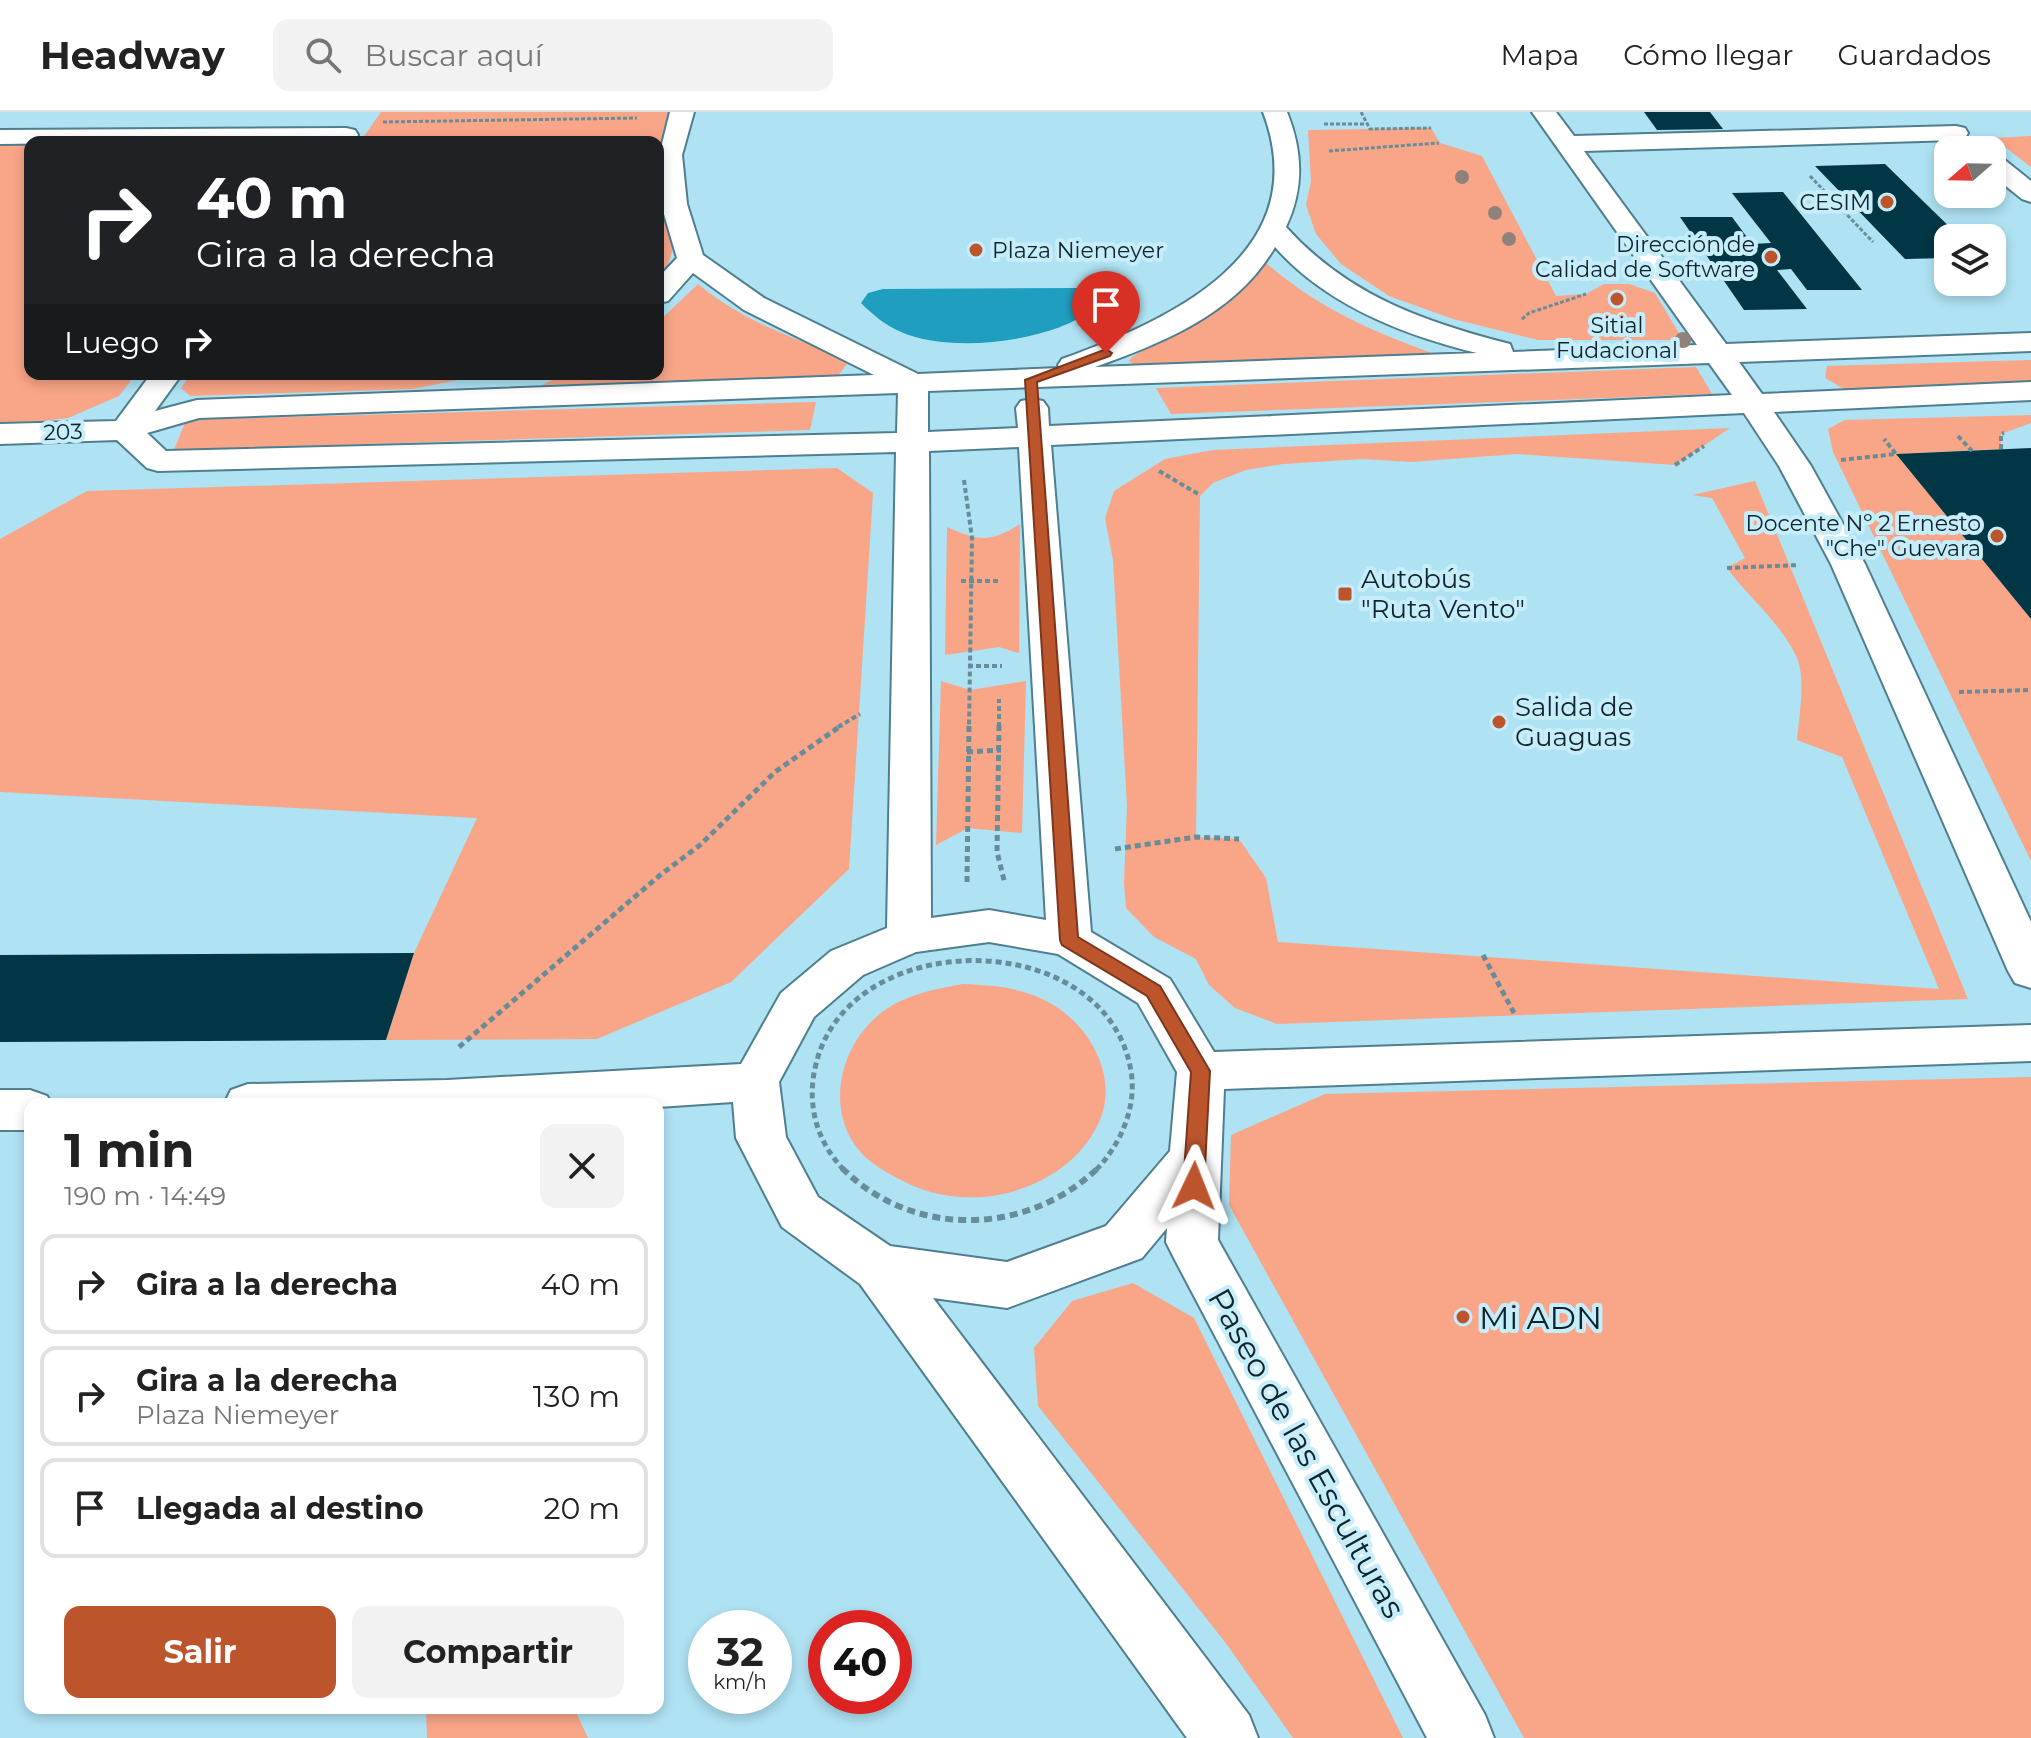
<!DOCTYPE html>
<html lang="es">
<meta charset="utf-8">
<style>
body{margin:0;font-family:Montserrat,sans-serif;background:#f2f2f2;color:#222;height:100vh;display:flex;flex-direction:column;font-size:30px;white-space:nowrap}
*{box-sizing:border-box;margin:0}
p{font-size:26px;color:#767676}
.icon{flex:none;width:44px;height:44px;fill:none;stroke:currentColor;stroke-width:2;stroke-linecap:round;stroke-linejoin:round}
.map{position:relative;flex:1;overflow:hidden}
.sheet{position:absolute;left:24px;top:986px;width:640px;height:616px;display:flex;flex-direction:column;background:#fff;border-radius:16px;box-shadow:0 4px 12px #0003}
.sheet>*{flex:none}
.guide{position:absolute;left:24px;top:24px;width:640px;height:244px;border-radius:16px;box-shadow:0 4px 12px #0003;background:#202124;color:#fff;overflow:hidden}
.needle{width:52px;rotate:250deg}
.fabs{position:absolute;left:1934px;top:24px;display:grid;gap:16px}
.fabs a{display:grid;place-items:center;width:72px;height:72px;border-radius:16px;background:#fff;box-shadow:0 4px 12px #0003;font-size:40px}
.speed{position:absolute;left:688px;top:1498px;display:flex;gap:16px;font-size:40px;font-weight:700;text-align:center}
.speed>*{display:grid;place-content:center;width:104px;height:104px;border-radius:50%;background:#fff;box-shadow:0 4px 12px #0003;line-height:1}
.speed small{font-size:20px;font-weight:400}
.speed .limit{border:12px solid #d22;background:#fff;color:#111}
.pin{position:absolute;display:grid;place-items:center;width:68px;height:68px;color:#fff;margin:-82px -34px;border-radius:50% 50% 50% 0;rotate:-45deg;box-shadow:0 0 8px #0007}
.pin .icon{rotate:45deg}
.me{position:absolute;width:88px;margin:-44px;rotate:2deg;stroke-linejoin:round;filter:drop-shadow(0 0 6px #0008)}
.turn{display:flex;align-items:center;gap:28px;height:168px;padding:0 40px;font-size:36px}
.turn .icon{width:104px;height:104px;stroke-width:2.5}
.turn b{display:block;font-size:56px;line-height:68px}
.then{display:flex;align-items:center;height:76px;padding:0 40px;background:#0003;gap:16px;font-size:30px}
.round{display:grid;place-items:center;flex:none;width:84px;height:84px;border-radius:16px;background:#f2f2f2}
.overview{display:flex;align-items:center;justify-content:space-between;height:136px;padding:0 40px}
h1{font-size:48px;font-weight:700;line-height:60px}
.primary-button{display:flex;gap:16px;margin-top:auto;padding:16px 40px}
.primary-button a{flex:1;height:92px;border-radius:16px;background:#bc552c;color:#fff;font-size:32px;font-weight:700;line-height:92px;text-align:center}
.primary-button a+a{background:#f2f2f2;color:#222}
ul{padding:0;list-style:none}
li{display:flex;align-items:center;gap:24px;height:100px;margin:0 16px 12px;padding:0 24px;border:4px solid #e0e0e0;border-radius:16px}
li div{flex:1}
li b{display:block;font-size:30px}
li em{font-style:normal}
header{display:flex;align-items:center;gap:48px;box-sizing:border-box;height:112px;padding:0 40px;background:#fff;border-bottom:2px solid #e0e0e0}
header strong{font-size:38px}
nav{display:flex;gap:44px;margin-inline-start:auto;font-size:28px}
.search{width:560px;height:72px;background:#f2f2f2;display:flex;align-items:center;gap:20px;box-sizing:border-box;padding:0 28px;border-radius:16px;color:#767676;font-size:30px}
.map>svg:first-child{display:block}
.green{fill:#f9a587}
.water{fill:#1f9ebf}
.building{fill:#013644}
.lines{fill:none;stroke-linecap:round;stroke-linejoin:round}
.minor-casing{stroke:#4f7e8e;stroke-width:4}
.path-far3{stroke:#688d99;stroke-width:3;stroke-dasharray:4 2;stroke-linecap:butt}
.path-far2{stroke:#688d99;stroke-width:4;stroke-dasharray:5 3;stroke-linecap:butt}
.path-far1{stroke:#688d99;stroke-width:5;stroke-dasharray:6 4;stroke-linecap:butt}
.path{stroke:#688d99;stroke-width:6;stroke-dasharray:8 5;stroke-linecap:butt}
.minor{fill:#fff;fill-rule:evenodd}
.tree{fill:#90827b}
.route{fill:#bc552c;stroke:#7a371d;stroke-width:2}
.poi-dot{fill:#bc552c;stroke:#c5edfb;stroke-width:3}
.labels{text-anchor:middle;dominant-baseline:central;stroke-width:8;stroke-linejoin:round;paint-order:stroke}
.far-poi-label{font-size:22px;fill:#10242a;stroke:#c5edfb;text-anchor:end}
.far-street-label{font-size:22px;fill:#10242a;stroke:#c5edfb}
.poi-label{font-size:26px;fill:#10242a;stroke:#c5edfb;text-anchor:start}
.near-poi-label{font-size:32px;fill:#10242a;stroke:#c5edfb;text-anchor:start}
.near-street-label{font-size:32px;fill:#10242a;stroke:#c5edfb}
</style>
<header>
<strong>Headway</strong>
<div class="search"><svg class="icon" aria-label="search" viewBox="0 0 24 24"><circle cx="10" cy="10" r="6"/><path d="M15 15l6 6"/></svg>Buscar aquí</div>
<nav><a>Mapa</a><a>Cómo llegar</a><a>Guardados</a></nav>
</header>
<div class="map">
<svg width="2031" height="1626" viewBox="0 0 2031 1626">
<rect width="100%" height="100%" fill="#afe2f3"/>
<!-- green -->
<path class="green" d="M 381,0 L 672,0 C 666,23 655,50 659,74 C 664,114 688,129 658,167 L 658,30 L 360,30 Z
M 1431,16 L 1440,31 L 1482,44 L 1556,184 L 1586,182 L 1604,172 L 1629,172 L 1655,181 L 1683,228 L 1538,228 L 1453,207 L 1389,184 L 1341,152 L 1316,122 L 1306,93 L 1311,69 L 1308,18 Z
M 2031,24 L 2031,55 L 1993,26 Z
M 0,33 L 30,33 L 30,262 L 136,262 L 119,284 L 68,306 L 0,314 Z
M 1265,150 C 1317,196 1375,221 1440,244 L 1138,256 L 1129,249 L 1132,245 L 1204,203 Z
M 698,172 C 740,207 787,224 837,243 L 847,252 L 837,265 L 542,273 L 564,262 L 658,262 L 658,210 Z
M 2031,248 L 2031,270 L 1844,277 L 1825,266 L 1827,254 Z
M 1696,255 L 1712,282 L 1171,302 L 1156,276 Z
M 191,262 L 487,262 L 413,277 L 190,284 L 181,276 Z
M 816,290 L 810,318 L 174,338 L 186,308 Z
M 2031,303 L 2031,311 L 2001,322 L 2001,337 L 1896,342 L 2031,507 L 2031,749 L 1833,340 L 1828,317 L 1845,308 Z
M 1730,316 L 1675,353 L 1517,342 L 1411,350 L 1363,347 L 1283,352 L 1246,358 L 1213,371 L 1200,384 L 1196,725 L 1239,727 L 1266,766 L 1278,830 L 1939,877 L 1842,645 L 1797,628 C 1799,606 1806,567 1797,546 C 1782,512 1749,486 1727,456 L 1745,446 L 1712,386 L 1692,383 L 1755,369 L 1968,887 L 1277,912 L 1235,896 L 1209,873 L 1196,847 L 1154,825 L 1126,796 L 1124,771 L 1127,694 L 1113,448 L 1105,406 L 1114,379 L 1165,347 L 1213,338 Z
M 837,356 L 873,381 L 849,757 L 731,870 L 597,927 L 386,928 L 414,841 L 477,706 L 0,680 L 0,427 L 87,379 Z
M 1020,412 L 1019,541 L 999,535 L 945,543 L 947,415 C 978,429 991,431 1020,412 Z
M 941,569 L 970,578 L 1026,569 L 1022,721 L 968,716 L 936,733 Z
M 963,872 C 989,873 1016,875 1040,886 C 1085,905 1121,962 1099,1010 C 1075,1064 1008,1092 951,1084 C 924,1081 901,1069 878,1055 C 819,1017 834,931 888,896 C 911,881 937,877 963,872 Z
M 2031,965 L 2031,1626 L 1524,1626 L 1229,1093 L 1231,1023 L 1325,982 Z
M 1133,1171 L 1194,1206 L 1403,1626 L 1293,1626 L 1225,1530 L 1038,1294 L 1034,1236 L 1072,1189 Z
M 426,1596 L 574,1596 L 588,1626 L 427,1626 Z"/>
<!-- water -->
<path class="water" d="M 1078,176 L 1093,184 L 1094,197 C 1050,230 952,242 901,220 C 885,213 873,203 861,191 L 868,181 L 883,177 Z"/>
<!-- building -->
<path class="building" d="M 1644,0 L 1710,0 L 1723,17 L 1657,18 Z
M 1885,52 L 1961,126 L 1948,126 L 1948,146 L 1905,147 L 1815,54 Z
M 1783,80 L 1862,178 L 1807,178 L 1791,157 L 1777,158 L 1807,197 L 1744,198 L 1680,105 L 1732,105 L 1752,132 L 1771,131 L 1732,81 Z
M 2031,336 L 2031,507 L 1896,342 Z
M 414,841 L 386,928 L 0,930 L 0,843 Z"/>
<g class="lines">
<!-- minor casing -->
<g class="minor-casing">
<path id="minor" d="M 670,0 L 694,0 L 682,43 L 687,92 L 703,143 L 764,186 L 918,262 L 1060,256 L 1058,253 L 1062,247 C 1170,208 1317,142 1263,0 L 1287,0 C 1303,40 1304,76 1286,115 C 1347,183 1424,210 1510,232 L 1513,240 L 1697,233 L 1532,0 L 1556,0 L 1574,24 L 1956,14 L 1965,16 L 1968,21 L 1965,26 L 1956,28 L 1584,39 L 1726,232 L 2031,221 L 2031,239 L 1739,250 L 1762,282 L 2031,270 L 2031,288 L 1774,300 L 1811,354 L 1865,452 L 2031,810 L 2031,876 L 2015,871 L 2008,859 L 1831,452 L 1779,354 L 1744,301 L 1051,333 L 1091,820 L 1170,867 L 1214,940 L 2031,913 L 2031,949 L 1224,977 L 1218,1128 L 1485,1603 L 1494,1626 L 1427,1626 L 1174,1146 L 1166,1130 L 1167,1116 L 1142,1146 L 1007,1196 L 933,1186 L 1249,1603 L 1258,1626 L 1187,1626 L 860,1172 L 782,1115 L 736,1026 L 733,990 L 658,995 L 658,992 L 224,992 L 231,978 L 248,972 L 447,968 L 741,952 L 781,881 L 831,839 L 887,816 L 896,340 L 158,359 L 147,356 L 117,328 L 0,332 L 0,312 L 116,309 L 151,262 L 182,262 L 155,299 L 197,288 L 874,263 L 744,198 L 693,161 L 668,189 L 658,191 L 658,166 L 677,146 L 661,92 L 658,48 ZM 1275,135 C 1326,193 1403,223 1477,241 L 1095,255 C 1163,231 1237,201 1275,135 ZM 1709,251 L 1732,283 L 1049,314 L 1048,296 L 1043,289 L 1032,287 L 1021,289 L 1016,296 L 1018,316 L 928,320 L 928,279 ZM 898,281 L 897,321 L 166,339 L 147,321 L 199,306 ZM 1019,335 L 1046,808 L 989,798 L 931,806 L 929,339 ZM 989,830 L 1058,842 L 1138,891 L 1177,960 L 1170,1039 L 1106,1114 L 1007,1150 L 890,1134 L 818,1085 L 786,1025 L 779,970 L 814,905 L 863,863 L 916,840 Z
M 346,16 L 355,18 L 358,23 L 355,28 L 0,32 L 0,18 Z
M 1992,43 L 2001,45 L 2031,69 L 2031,90 L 2022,87 L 1992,63 Z
M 0,978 L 30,978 L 47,984 L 51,992 L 30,992 L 30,1018 L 0,1018 Z"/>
</g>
<!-- path-far3 -->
<path class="path-far3" d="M 1361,0 L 1370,17 L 1431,16
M 383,10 L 637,6
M 1324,12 L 1367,12
M 1329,39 L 1439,31
M 1810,64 L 1873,130
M 1522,207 L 1529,201 L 1586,182"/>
<!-- path-far2 -->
<path class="path-far2" d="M 1958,324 L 1972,339
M 2001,337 L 2001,322 L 2004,321
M 1841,348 L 1896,342 L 1884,327
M 1675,353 L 1704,334
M 1159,359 L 1200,383
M 964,368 L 972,426 L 969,615
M 1727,456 L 1799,453
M 961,469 L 999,469
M 968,554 L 1002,554
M 1959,580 L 2031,578
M 838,615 L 860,602
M 999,615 L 999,587"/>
<!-- path-far1 -->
<path class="path-far1" d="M 999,613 L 997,740 L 1005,772
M 967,640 L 1001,638
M 1115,737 L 1196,725 L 1239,727
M 967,770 L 969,613
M 1483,843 L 1514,901
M 459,935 L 659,764 L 700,733 L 775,660 L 842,613
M 844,1058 C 816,1029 806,991 816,952 C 850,812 1107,814 1131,959 C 1137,995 1121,1032 1096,1058"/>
<!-- path -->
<path class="path" d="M 842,1056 C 913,1127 1027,1124 1098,1056"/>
<!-- minor -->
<use href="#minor" class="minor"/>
</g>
<!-- trees -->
<g class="tree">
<circle cx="1462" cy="65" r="7"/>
<circle cx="1495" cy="101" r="7"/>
<circle cx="1509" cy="127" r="7"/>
<circle cx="1683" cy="228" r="8"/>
</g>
<!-- route -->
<path class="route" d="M 1106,237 L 1112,241 L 1110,244 L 1037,270 L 1078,825 L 1160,874 L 1210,959 L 1204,1074 L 1201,1080 L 1194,1083 L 1186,1080 L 1183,1074 L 1191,960 L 1147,884 L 1062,833 L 1060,828 L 1025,268 Z"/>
<!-- markers -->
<g class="poi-dot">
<circle cx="1887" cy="90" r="8"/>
<circle cx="976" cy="138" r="8"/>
<circle cx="1771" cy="145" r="8"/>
<circle cx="1617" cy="187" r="8"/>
<circle cx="1997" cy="424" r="8"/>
<rect x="1337" y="474" width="16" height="16" rx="4"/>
<circle cx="1499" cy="610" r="8"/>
<circle cx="1463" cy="1205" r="8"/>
</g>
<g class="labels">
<!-- far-poi labels -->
<g class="far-poi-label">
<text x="1871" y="90">CESIM</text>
<text x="1755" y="132">Dirección de<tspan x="1755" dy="25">Calidad de Software</tspan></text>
<text x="992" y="138" text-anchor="start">Plaza Niemeyer</text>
<text x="1617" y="213" text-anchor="middle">Sitial<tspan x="1617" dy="25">Fudacional</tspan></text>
<text x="1981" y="411">Docente Nº 2 Ernesto<tspan x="1981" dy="25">"Che" Guevara</tspan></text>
</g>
<!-- far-street labels -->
<g class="far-street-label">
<text transform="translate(63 320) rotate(-2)">203</text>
</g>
<!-- poi labels -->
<g class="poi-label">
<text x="1361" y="467">Autobús<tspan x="1361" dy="30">"Ruta Vento"</tspan></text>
<text x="1515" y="595">Salida de<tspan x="1515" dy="30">Guaguas</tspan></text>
</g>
<!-- near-poi labels -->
<g class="near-poi-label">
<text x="1479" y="1205">Mi ADN</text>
</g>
<!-- near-street labels -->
<g class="near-street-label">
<text transform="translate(1307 1341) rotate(61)">Paseo de las Esculturas</text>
</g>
</g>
</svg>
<div class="fabs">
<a><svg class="needle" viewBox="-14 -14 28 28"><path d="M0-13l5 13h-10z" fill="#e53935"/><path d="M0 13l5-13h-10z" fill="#767676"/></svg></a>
<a><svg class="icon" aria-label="layers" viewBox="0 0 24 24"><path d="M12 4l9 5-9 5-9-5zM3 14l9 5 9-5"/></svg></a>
</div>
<div class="speed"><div>32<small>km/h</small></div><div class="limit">40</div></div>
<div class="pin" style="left:1106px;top:241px;background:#d93025"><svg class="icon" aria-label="arrive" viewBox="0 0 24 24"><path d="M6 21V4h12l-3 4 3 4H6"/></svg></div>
<svg class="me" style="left:1194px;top:1074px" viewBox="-20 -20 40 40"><path d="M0-17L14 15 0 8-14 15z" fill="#bc552c" stroke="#fff" stroke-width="4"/></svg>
<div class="guide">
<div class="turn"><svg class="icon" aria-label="right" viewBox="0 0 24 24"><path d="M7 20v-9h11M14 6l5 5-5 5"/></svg><div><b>40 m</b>Gira a la derecha</div></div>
<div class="then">Luego<svg class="icon" aria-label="right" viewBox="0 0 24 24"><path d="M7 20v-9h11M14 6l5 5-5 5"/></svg></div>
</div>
<section class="sheet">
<div class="overview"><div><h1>1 min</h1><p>190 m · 14:49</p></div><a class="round"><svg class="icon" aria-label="close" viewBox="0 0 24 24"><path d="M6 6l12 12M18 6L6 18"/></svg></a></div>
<ul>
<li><svg class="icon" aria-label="right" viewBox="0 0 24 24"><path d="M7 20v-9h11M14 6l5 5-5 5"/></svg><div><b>Gira a la derecha</b></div><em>40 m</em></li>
<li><svg class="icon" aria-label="right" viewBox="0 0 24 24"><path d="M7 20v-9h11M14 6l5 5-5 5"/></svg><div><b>Gira a la derecha</b><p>Plaza Niemeyer</p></div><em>130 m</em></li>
<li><svg class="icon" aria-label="arrive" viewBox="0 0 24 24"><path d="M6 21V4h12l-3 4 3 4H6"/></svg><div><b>Llegada al destino</b></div><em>20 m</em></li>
</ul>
<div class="primary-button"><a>Salir</a><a>Compartir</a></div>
</section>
</div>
